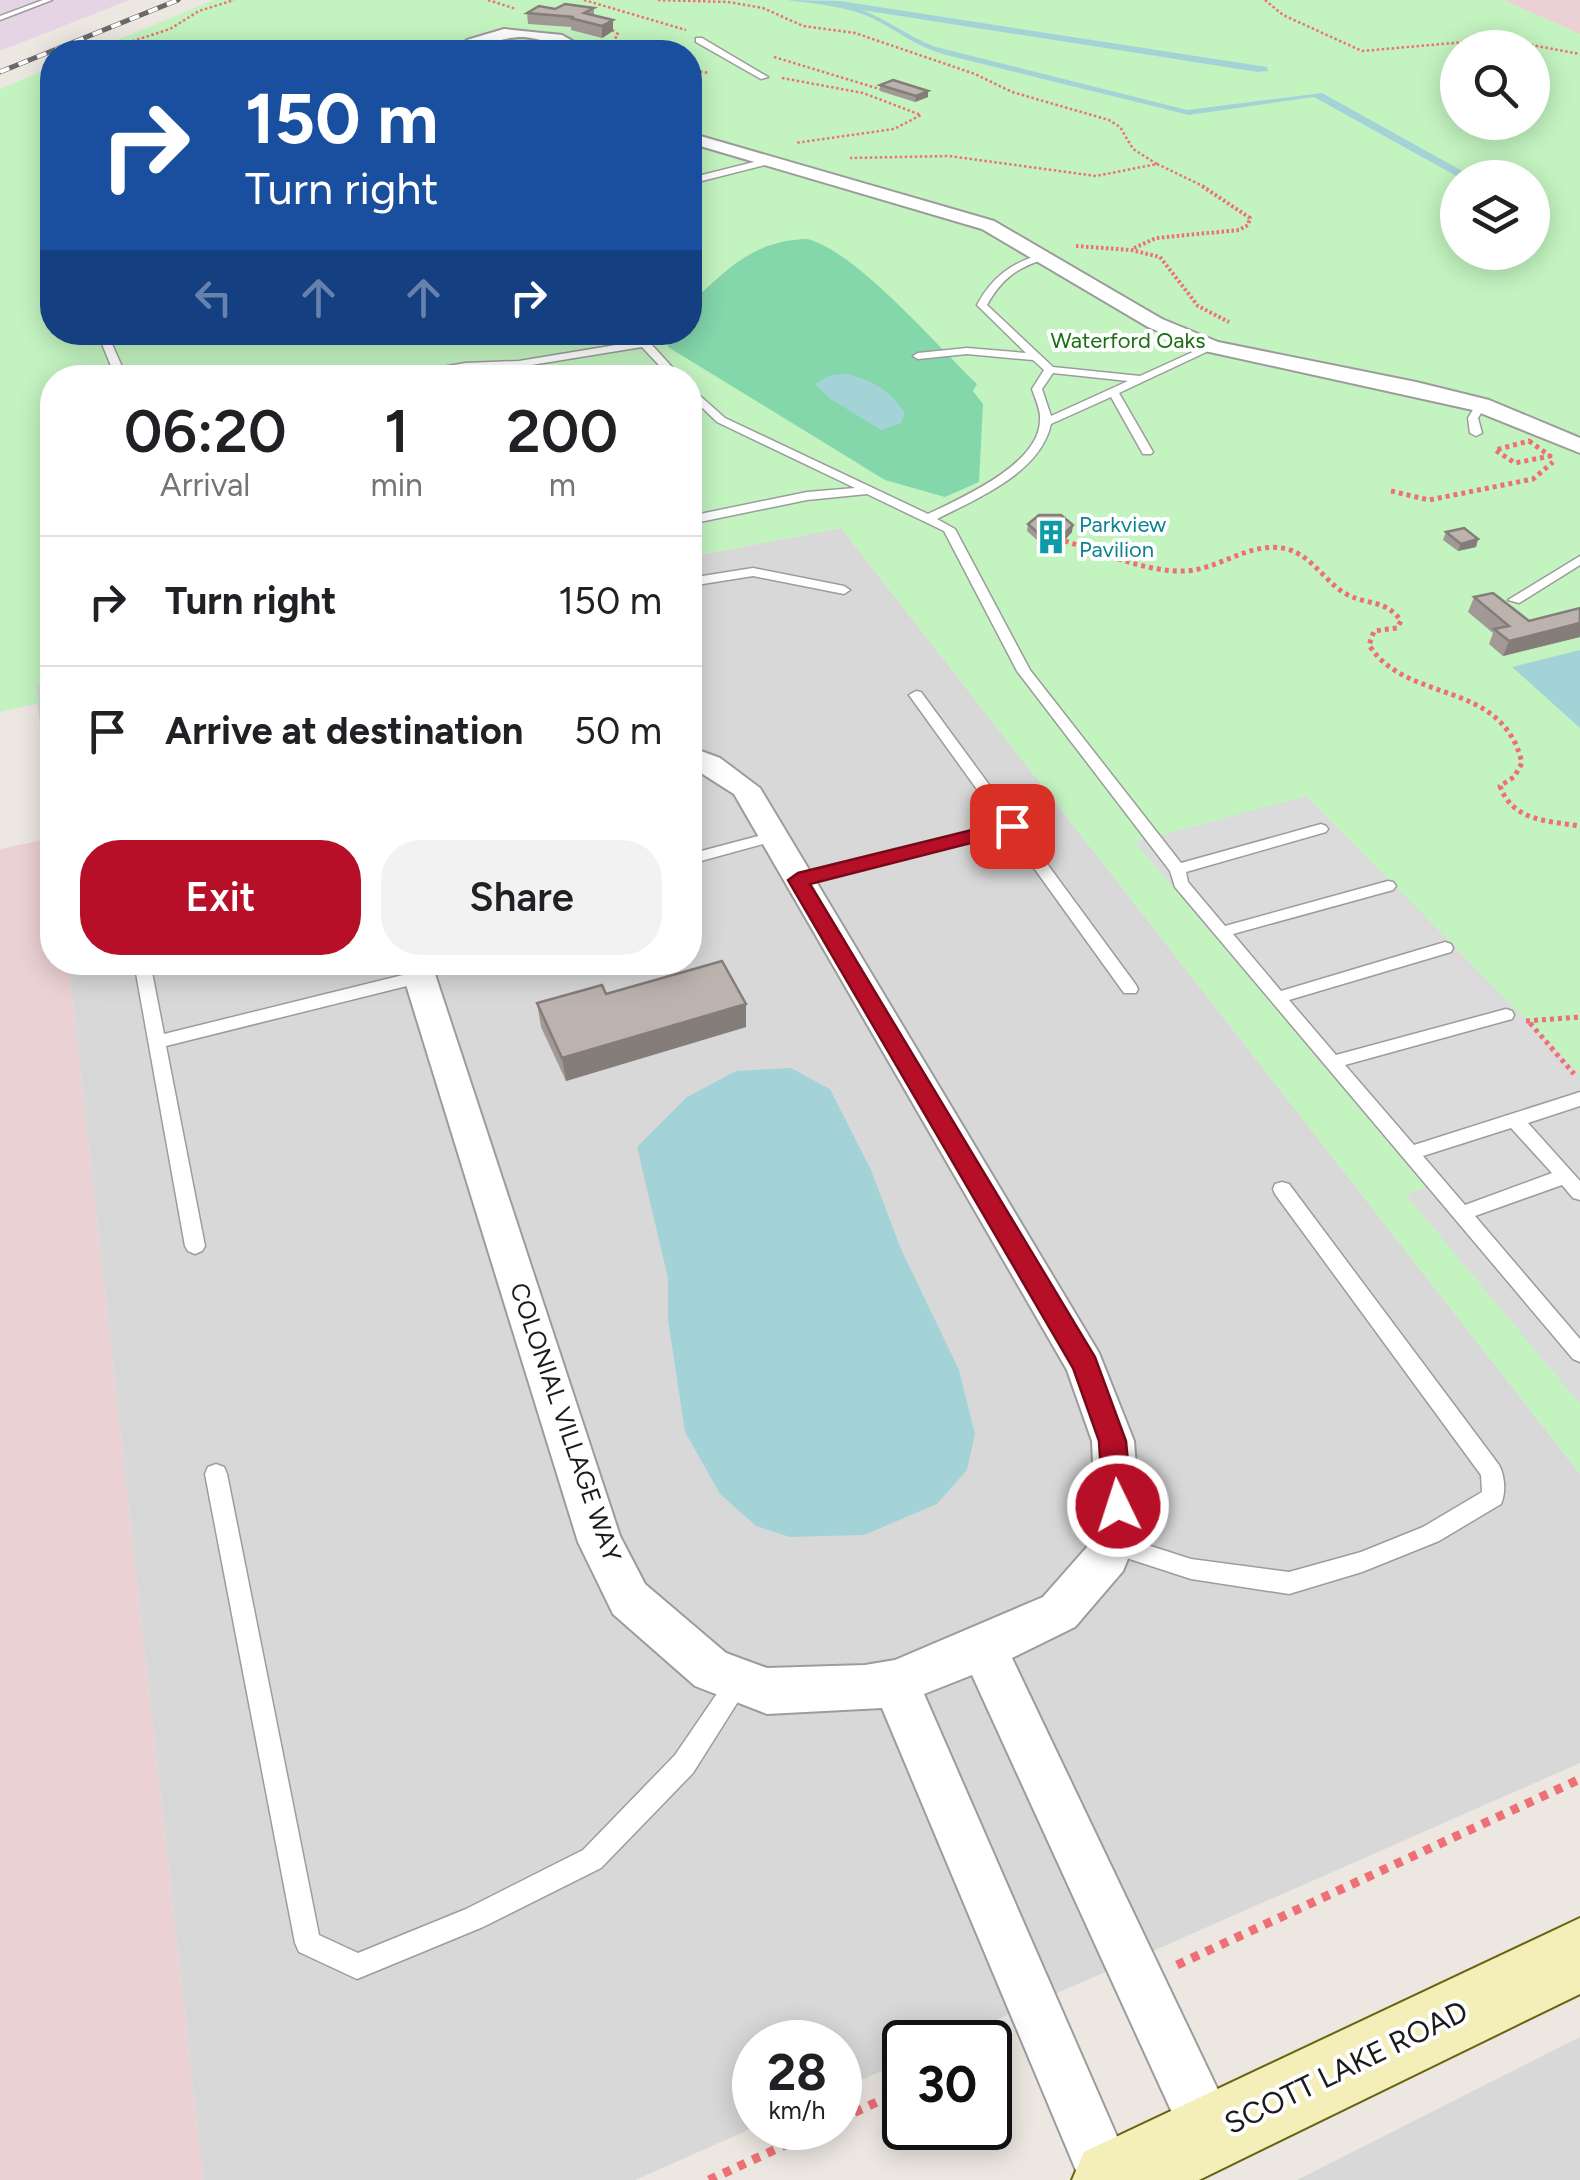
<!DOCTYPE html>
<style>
body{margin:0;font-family:Figtree,sans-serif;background:#f2f2f2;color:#202124;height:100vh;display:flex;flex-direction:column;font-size:38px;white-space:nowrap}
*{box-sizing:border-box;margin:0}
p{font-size:32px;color:#757577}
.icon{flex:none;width:55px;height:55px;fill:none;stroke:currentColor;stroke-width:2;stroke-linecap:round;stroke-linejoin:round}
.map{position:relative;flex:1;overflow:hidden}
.panel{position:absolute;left:40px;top:365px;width:662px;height:610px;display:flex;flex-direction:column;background:#fff;border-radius:40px;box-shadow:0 5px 25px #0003}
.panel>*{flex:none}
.banner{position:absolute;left:40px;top:40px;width:662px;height:305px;border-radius:40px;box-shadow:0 5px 25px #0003;background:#1a4fa0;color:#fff;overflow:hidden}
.fabs{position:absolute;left:1440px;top:30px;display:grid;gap:20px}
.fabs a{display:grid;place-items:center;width:110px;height:110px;border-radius:50%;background:#fff;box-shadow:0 5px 25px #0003;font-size:50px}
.speed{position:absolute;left:732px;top:2020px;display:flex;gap:20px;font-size:50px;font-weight:700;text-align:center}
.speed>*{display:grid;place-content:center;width:130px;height:130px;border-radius:50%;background:#fff;box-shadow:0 5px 25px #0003;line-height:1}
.speed small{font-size:25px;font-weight:400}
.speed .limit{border:5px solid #111;border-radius:15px;background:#fff;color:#111}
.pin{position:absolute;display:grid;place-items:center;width:85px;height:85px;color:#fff;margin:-42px;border-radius:20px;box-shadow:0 5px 15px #0006}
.me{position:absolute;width:110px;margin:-55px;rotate:356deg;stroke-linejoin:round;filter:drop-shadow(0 0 8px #0008)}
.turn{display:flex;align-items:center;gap:35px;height:210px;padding:0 40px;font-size:45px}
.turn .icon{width:130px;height:130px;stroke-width:2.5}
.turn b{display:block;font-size:70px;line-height:85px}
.lanes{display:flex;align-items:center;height:95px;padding:0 40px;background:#0003;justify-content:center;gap:50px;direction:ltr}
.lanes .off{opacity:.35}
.eta{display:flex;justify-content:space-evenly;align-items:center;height:170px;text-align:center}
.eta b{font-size:60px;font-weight:600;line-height:70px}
.cta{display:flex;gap:20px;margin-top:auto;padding:20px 40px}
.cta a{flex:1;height:115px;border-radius:40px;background:#b70f27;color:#fff;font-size:40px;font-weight:600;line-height:115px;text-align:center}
.cta a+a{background:#f2f2f2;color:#202124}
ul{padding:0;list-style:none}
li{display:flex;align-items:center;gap:30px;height:130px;padding:0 40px;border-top:2px solid #e0e0e0}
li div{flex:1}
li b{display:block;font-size:38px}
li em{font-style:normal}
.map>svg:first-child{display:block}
.residential{fill:#d9d8d8}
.commercial{fill:#ecd1d4}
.industrial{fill:#e5d4e4}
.park{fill:#c3f4c0;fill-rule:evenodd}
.pitch{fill:#84d6ab}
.parking{fill:#dbdbdb}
.water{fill:#a4d3d7}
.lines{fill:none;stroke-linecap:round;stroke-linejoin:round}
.lane-casing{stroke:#9c9c9c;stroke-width:3}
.street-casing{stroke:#9c9c9c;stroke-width:4}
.secondary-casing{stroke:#68640d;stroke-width:4}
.path-far3{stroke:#ee7075;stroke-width:2.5;stroke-dasharray:2.5 2.5;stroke-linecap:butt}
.path-far2{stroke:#ee7075;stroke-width:4;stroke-dasharray:2.5 2.5;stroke-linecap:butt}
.path-far1{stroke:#ee7075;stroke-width:5;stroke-dasharray:4 4;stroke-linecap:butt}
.path{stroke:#ee7075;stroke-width:9;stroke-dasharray:8 8;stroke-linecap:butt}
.lane{fill:#fff;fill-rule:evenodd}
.street{fill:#fff;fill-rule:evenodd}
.secondary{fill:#f4eeb8;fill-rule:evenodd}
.rail-casing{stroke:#696969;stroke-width:5}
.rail{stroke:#fff;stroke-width:4;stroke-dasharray:10;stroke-linecap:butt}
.wall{fill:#a29996}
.shaded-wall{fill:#847d7a}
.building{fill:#bcb2ae;stroke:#847d7a;stroke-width:2.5}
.route{fill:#b70f27;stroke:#770a19;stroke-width:2.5}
.labels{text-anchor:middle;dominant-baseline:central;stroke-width:8;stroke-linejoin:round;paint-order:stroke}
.far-park-label{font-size:22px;fill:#196f13;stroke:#fff}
.far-culture-label{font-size:22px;fill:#0d838f;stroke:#fff;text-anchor:start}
.street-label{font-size:25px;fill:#1b1b1b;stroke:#fff}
.near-street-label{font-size:30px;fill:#1b1b1b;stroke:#fff}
</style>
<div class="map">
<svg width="1580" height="2180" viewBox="0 0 1580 2180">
<rect width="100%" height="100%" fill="#ece7e1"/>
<!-- residential -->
<path class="residential" d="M 841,528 L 1580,1474 L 1580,1763 L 946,2042 L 905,2042 L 905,2061 L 840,2089 L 840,2042 L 755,2042 L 755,2127 L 635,2180 L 203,2180 L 68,963 L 690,962 L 690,557 Z
M 52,681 L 52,825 L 35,684 Z
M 1580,2037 L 1580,2180 L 1297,2180 Z"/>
<!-- commercial -->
<path class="commercial" d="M 1503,0 L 1580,0 L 1580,34 Z
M 52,838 L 52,962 L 68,963 L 203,2180 L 0,2180 L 0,849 Z"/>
<!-- industrial -->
<path class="industrial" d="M 0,0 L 129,0 L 0,51 Z"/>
<!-- park -->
<path class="park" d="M 214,0 L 1503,0 L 1580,34 L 1580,1474 L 841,528 L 690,557 L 690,378 L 52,378 L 52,681 L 35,685 L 39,703 L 0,712 L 0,89 L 52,67 L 52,332 L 690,332 L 690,52 L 88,52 ZM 1458,48 L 1532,48 L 1532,122 L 1458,122 ZM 1458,178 L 1532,178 L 1532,252 L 1458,252 Z"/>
<!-- pitch -->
<path class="pitch" d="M 807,239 C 855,250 938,347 977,384 L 973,391 L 983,404 L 979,482 L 945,497 L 885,480 L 668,347 L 668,333 L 690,332 L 690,303 C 729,269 751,241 807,239 Z"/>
<!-- parking -->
<path class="parking" d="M 1306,796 L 1580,1074 L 1580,1404 L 1406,1195 L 1426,1187 L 1135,842 Z"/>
<!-- water -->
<path class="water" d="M 787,0 L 840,1 L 1267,67 L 1268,71 L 1258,72 L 862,10 C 888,20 909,37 936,47 L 1187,110 L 1322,93 L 1473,177 L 1458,177 L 1314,97 L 1189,115 L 946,55 C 913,45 903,34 874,19 C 846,6 817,4 787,0 Z
M 847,374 C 873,381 890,390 905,413 L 901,423 L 881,430 L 829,398 L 815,384 L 831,375 Z
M 1580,650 L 1580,728 L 1512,667 Z
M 791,1068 L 830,1089 L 871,1170 L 901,1249 L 959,1370 L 975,1434 L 967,1470 L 937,1504 L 864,1535 L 790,1537 L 756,1526 L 720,1494 L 685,1432 L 668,1320 L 668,1278 L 637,1147 L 687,1097 L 736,1071 Z"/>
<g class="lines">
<!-- lane casing -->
<g class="lane-casing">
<path id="lane" d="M 43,0 L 52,0 L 0,20 L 0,16 Z
M 696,38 L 702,38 L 768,77 L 761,79 L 696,42 Z
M 766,159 L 769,164 L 690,184 L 690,178 Z
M 1042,254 L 1045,255 L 1045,259 C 1018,267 1001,279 987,305 L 1053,367 L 1140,376 L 1208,345 L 1217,347 L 1119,393 L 1153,452 L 1151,454 L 1143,454 L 1111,397 L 1051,424 C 1040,473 978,498 937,519 L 955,529 L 1030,670 L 1181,863 L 1321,824 L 1326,826 L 1328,829 L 1326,832 L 1186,872 L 1188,882 L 1225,926 L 1388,881 L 1393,882 L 1396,886 L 1393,890 L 1233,934 L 1281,991 L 1445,942 L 1451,944 L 1453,948 L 1451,952 L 1289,1000 L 1336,1055 L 1506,1009 L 1512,1011 L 1514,1015 L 1512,1019 L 1345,1065 L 1414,1145 L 1580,1092 L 1580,1106 L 1528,1123 L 1580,1181 L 1580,1200 L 1573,1198 L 1562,1185 L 1475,1216 L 1580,1339 L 1580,1362 L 1573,1359 L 1175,887 L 1170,871 L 1017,671 L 944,531 L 867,494 L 807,500 L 690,524 L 690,516 L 807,492 L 855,488 L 717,422 L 690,396 L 690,387 L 725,418 L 928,514 C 961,498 1040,464 1040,420 C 1041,410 1035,398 1032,389 L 1044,370 L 1033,360 L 967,354 L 918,359 L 913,356 L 918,353 L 967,348 L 1026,353 L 977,305 C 992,277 1011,263 1042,254 ZM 1053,373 L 1128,381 L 1051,416 L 1042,389 ZM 1511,1128 L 1552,1173 L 1465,1205 L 1423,1156 Z
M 104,332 L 114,332 L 112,344 L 127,378 L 116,378 L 102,344 Z
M 636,332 L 646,332 L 652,345 L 682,378 L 671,378 L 642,347 L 519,367 L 382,378 L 465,363 L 519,361 L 640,341 Z
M 1481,402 L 1486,405 L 1478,418 L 1482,433 L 1476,436 L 1470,433 L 1468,418 L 1477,403 Z
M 1580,556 L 1580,565 L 1519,603 L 1508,600 Z
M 753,568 L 844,586 L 850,590 L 844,594 L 753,576 L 690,586 L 690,578 Z
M 916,691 L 921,692 L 1136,985 L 1138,989 L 1136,993 L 1124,993 L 1008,832 L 798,885 L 793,884 L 790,880 L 793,876 L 1002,824 L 909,695 Z
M 773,832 L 778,834 L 781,837 L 778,840 L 690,864 L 690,854 Z
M 134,962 L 150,962 L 164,1034 L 419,971 L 427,977 L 419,983 L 166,1046 L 205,1246 L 202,1251 L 195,1254 L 188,1251 L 185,1246 Z
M 1282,1182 L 1289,1184 L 1499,1465 C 1505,1476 1506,1493 1501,1504 L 1439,1541 L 1362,1572 L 1289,1594 L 1191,1579 L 1102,1550 L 1099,1543 L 1102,1536 L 1110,1533 L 1191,1559 L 1289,1572 L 1361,1552 L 1423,1527 L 1482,1492 L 1481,1475 L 1275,1194 L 1273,1189 L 1275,1184 Z
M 216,1464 L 224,1467 L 227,1474 L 319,1935 L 358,1953 L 466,1909 L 583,1850 L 675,1755 L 731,1673 L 739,1670 L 747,1673 L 751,1681 L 693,1773 L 601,1868 L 483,1927 L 357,1979 L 299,1952 L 295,1943 L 205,1474 L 208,1467 Z"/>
</g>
<!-- street casing -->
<g class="street-casing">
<path id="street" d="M 504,29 L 562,35 L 592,52 C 569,54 548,38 522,37 C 496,37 476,53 453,52 L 467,40 Z
M 690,133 L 994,221 L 1162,319 L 1218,342 L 1416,382 L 1489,400 L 1580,438 L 1580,453 L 1473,410 L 1205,351 L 1148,327 L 982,229 L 690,143 Z
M 690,747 L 720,758 L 760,788 L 1099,1353 L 1134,1441 L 1139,1506 L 1129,1556 L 1123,1571 L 1075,1627 L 1012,1658 L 1238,2132 L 1230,2152 L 1210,2160 L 1190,2152 L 972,1675 L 924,1694 L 1136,2180 L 1080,2180 L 882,1708 L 767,1714 L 695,1686 L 613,1614 L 578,1542 L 399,962 L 431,962 L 620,1536 L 645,1584 L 726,1653 L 767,1668 L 865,1665 L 895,1660 L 1043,1597 L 1087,1547 L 1095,1506 L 1092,1441 L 1067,1370 L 734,794 L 690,766 Z"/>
</g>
<!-- secondary casing -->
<g class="secondary-casing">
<path id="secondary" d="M 1580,1918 L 1580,1994 L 1199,2180 L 1072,2180 L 1084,2152 Z"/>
</g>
<!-- path-far3 -->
<path class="path-far3" d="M 488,0 L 516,9
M 584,0 L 686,30
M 658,0 L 728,2 L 763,8 L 803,26 L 855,33 L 975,74 L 1012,92 L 1109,120 L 1120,127 L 1133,149 L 1157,164 L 1096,176 L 949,156 L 850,158
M 1265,0 L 1283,15 L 1362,51 L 1499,39 L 1580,54
M 608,27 L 618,34 L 611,45 L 626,52
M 99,52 L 170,29 L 199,11 L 234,0
M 774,57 L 883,90
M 690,70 L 709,73
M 782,78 L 863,93 L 921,115 L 894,129 L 795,143
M 1157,164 L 1207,188"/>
<!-- path-far2 -->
<path class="path-far2" d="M 1076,246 L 1131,250 L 1160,257 L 1198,306 L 1229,322
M 1134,248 L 1156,238 L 1239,230 L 1248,225 L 1250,218 L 1202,186"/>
<!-- path-far1 -->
<path class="path-far1" d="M 1529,441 L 1550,456 L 1515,463 L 1495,450 Z
M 1391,491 L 1429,500 L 1533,479 L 1553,462
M 1065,541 C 1101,552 1145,572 1184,571 C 1219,570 1251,540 1287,549 C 1313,556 1325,583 1348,595 C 1368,605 1387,600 1401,621 L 1397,628 L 1374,631 L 1369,645 C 1407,705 1502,678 1522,763 L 1514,777 L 1500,786 C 1512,821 1548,821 1580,826
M 1526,1021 L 1580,1017
M 1530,1023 L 1574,1074"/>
<!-- path -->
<path class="path" d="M 1177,1965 L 1580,1779
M 990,2050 L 1007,2043
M 840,2119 L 905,2089
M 709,2180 L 822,2128"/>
<!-- lane -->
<use href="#lane" class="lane"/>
<!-- street -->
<use href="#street" class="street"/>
<!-- secondary -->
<use href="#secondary" class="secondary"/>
<!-- rail casing -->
<g class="rail-casing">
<path id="rail" d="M 0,72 L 178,0"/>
</g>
<!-- rail -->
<use href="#rail" class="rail"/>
</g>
<!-- wall -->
<path class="wall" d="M 594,8 L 594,15 L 613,20 L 613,31 L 602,38 L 571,30 L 571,27 L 528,24 L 527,13 L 555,9 Z
M 880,85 L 928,91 L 928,97 L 915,102 L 880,91 Z
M 1028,524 L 1072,532 L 1062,543 L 1038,541 L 1027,531 Z
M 1446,532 L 1478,539 L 1476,547 L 1458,551 L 1443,540 Z
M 1474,597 L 1529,621 L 1580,608 L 1580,637 L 1503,656 L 1489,644 L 1493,633 L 1468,612 Z
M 606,994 L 746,1004 L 746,1027 L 566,1081 L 541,1027 L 537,1003 Z"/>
<!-- shaded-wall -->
<path class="shaded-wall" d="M 613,20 L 613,31 L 602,38 L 602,26 Z
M 928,91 L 928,97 L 915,102 L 916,96 Z
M 1073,525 L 1072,532 L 1062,543 L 1063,535 Z
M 1478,539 L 1476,547 L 1458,551 L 1461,544 Z
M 1580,623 L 1580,637 L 1503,656 L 1509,641 Z
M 746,1004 L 746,1027 L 566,1081 L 562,1058 Z"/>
<!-- building -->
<path class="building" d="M 565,4 L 594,8 L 584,13 L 613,20 L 602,26 L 570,18 L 574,17 L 527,13 L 539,6 L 555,9 Z
M 893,80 L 928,91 L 916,96 L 880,85 Z
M 1039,515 L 1061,515 L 1073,525 L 1063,535 L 1039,534 L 1028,524 Z
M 1464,528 L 1478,539 L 1461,544 L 1446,532 Z
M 1493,593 L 1529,621 L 1580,608 L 1580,623 L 1509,641 L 1494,629 L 1509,626 L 1474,597 Z
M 722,961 L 746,1004 L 562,1058 L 537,1003 L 602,985 L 606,994 Z"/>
<!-- route -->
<path class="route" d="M 1012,820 L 1021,826 L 1018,831 L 810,884 L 1095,1357 L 1126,1441 L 1132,1506 L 1127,1515 L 1118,1519 L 1108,1515 L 1103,1506 L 1099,1441 L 1073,1368 L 788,880 L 798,873 Z"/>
<!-- icons -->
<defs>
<g id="building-bare" transform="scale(2.7)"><path d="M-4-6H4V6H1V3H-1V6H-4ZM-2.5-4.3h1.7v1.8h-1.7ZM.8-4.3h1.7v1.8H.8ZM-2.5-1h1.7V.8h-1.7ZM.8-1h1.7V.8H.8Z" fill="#0f9aa8" stroke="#fff" stroke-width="2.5" paint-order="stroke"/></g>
</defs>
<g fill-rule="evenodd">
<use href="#building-bare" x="1051" y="537"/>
</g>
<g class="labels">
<!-- far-park labels -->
<g class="far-park-label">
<text x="1128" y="340">Waterford Oaks</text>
</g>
<!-- far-culture labels -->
<g class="far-culture-label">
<text x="1079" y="524">Parkview<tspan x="1079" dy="25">Pavilion</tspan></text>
</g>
<!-- street labels -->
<g class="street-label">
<text transform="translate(566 1422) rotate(71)">COLONIAL VILLAGE WAY</text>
</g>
<!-- near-street labels -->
<g class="near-street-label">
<text transform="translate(1346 2067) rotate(-26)">SCOTT LAKE ROAD</text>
</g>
</g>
</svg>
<div class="fabs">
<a><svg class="icon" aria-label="search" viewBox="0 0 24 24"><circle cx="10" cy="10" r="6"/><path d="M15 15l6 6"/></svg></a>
<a><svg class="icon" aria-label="layers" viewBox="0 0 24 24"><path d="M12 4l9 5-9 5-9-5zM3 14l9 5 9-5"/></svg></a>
</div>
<div class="speed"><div>28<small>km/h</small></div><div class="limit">30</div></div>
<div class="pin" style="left:1012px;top:826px;background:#d93025"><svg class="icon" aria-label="arrive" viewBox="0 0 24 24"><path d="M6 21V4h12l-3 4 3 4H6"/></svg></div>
<svg class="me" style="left:1118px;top:1506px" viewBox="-20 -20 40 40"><circle r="17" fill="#b70f27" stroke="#fff" stroke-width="3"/><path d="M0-11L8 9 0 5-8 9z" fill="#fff"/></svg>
<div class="banner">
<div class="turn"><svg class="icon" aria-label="right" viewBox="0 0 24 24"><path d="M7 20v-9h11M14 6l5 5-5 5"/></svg><div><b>150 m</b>Turn right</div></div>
<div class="lanes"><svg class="icon off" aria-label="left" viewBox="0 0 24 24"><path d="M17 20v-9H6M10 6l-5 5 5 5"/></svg><svg class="icon off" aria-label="ahead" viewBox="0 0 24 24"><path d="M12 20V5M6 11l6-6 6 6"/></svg><svg class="icon off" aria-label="ahead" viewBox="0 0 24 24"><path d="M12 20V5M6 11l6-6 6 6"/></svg><svg class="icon" aria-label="right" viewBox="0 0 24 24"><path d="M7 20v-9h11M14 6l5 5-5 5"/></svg></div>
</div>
<section class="panel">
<div class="eta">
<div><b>06:20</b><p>Arrival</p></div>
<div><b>1</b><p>min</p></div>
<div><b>200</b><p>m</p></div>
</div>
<ul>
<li><svg class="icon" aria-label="right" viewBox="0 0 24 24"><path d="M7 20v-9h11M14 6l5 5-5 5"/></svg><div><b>Turn right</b></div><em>150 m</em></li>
<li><svg class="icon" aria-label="arrive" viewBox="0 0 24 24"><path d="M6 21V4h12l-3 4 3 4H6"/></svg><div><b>Arrive at destination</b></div><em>50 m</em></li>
</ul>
<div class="cta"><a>Exit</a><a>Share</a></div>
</section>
</div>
